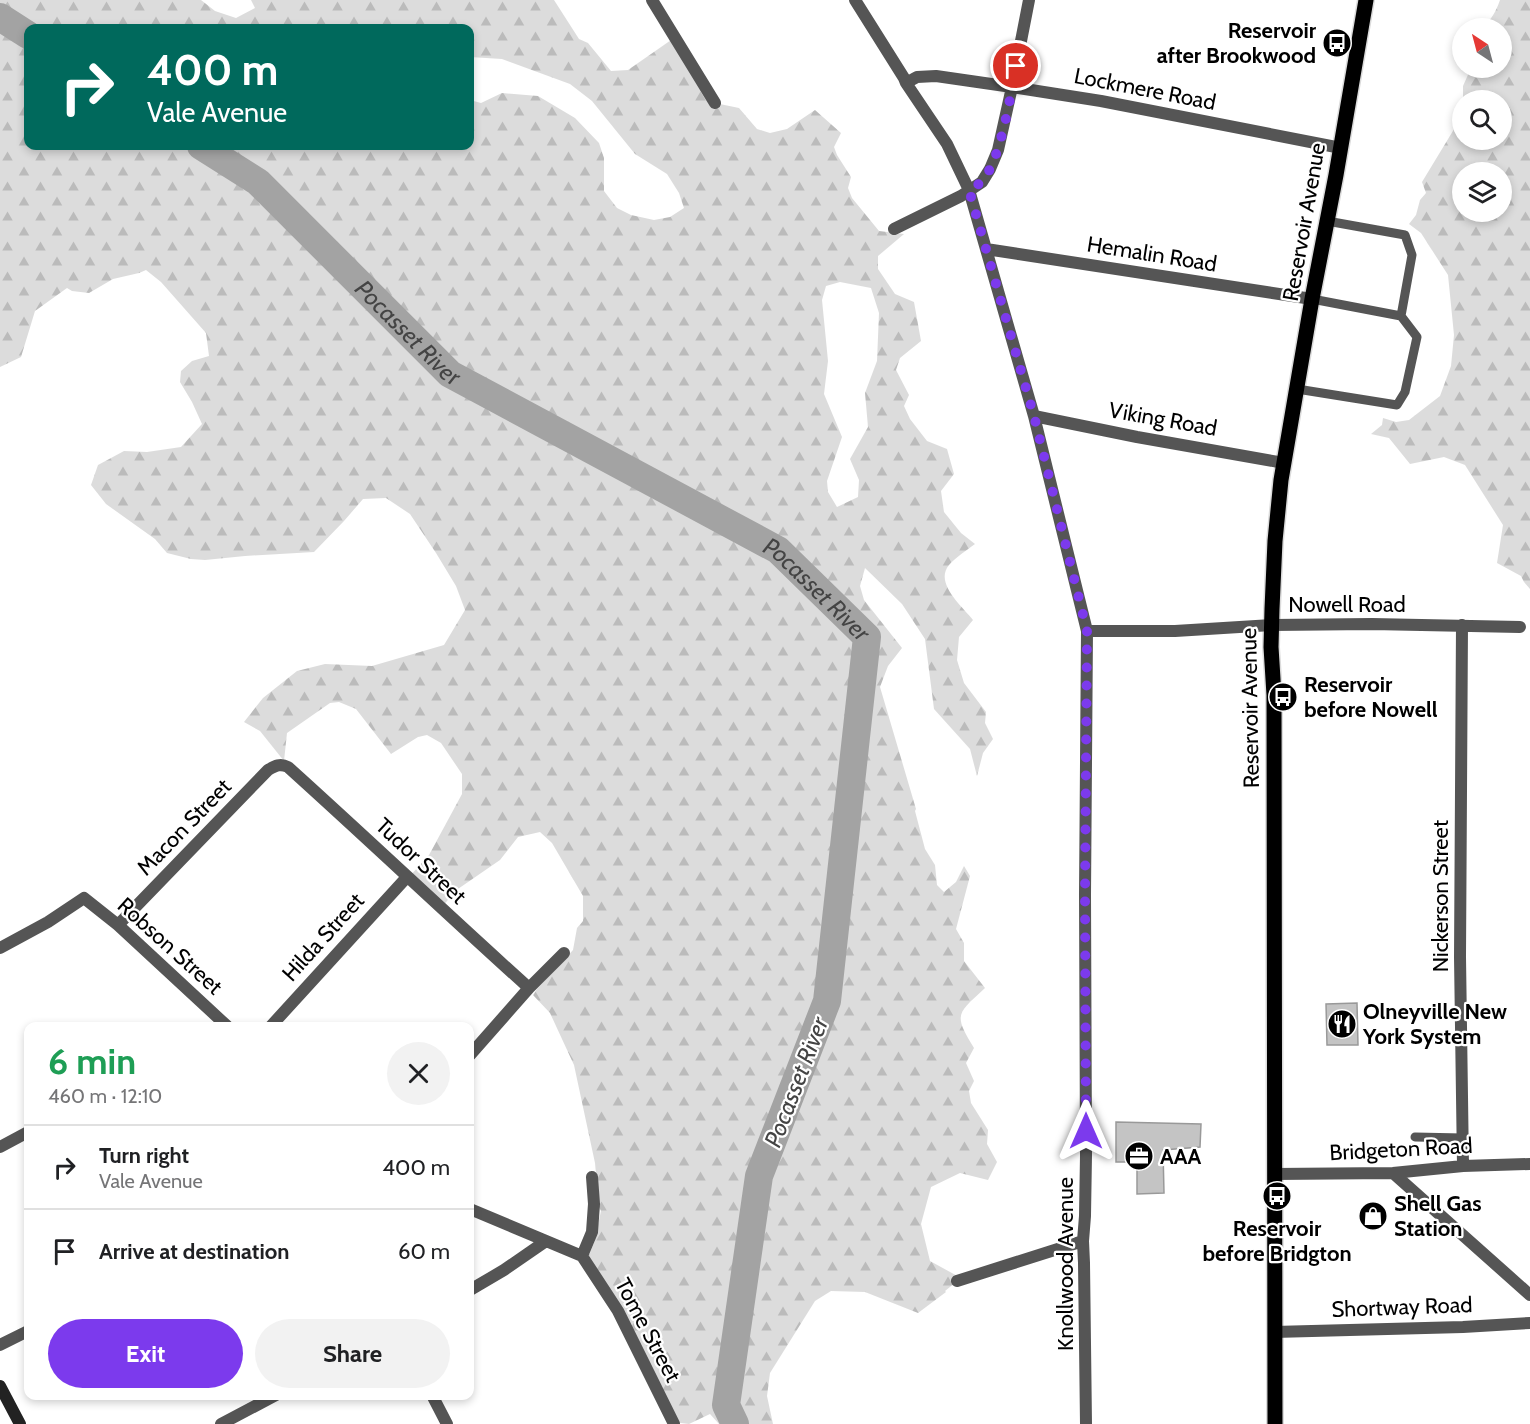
<!DOCTYPE html>
<meta charset="utf-8">
<style>
body{margin:0;font-family:Cabin,sans-serif;background:#f2f2f2;color:#202124;height:100vh;display:flex;flex-direction:column;font-size:22px;white-space:nowrap}
*{box-sizing:border-box;margin:0}
p{font-size:20px;color:#757577}
.icon{flex:none;width:33px;height:33px;fill:none;stroke:currentColor;stroke-width:2;stroke-linecap:round;stroke-linejoin:round}
.map{position:relative;flex:1;overflow:hidden}
.sheet{position:absolute;left:24px;top:1022px;width:450px;height:378px;display:flex;flex-direction:column;background:#fff;border-radius:12px;box-shadow:0 3px 9px #0003}
.sheet>*{flex:none}
.guide{position:absolute;left:24px;top:24px;width:450px;height:126px;border-radius:12px;box-shadow:0 3px 9px #0003;background:#00695c;color:#fff;overflow:hidden}
.needle{width:39px;rotate:324deg}
.tools{position:absolute;left:1452px;top:18px;display:grid;gap:12px}
.tools a{display:grid;place-items:center;width:60px;height:60px;border-radius:50%;background:#fff;box-shadow:0 3px 9px #0003;font-size:30px}
.pin{position:absolute;display:grid;place-items:center;width:51px;height:51px;color:#fff;margin:-26px;border:3px solid #fff;border-radius:50%;box-shadow:0 2px 6px #0007}
.me{position:absolute;width:66px;margin:-33px;rotate:0deg;stroke-linejoin:round;filter:drop-shadow(0 0 4px #0008)}
.turn{display:flex;align-items:center;gap:21px;height:126px;padding:0 24px;font-size:27px}
.turn .icon{width:78px;height:78px;stroke-width:2.5}
.turn b{display:block;font-size:42px;line-height:51px}
.round{display:grid;place-items:center;flex:none;width:63px;height:63px;border-radius:32px;background:#f2f2f2}
.summary{display:flex;align-items:center;justify-content:space-between;height:102px;padding:0 24px}
h1{font-size:36px;font-weight:700;line-height:45px;color:#1e9e55}
.cta{display:flex;gap:12px;margin-top:auto;padding:12px 24px}
.cta a{flex:1;height:69px;border-radius:36px;background:#7c3aed;color:#fff;font-size:24px;font-weight:700;line-height:69px;text-align:center}
.cta a+a{background:#f2f2f2;color:#202124}
ul{padding:0;list-style:none}
li{display:flex;align-items:center;gap:18px;height:84px;padding:0 24px;border-top:2px solid #e0e0e0}
li div{flex:1}
li b{display:block;font-size:22px}
li em{font-style:normal}
.map>svg:first-child{display:block}
.forest{fill:url(#forest-firs);fill-rule:evenodd}
.lines{fill:none;stroke-linecap:round;stroke-linejoin:round}
.river{stroke:#a3a3a3;stroke-width:28}
.building{fill:#c4c4c4;stroke:#999;stroke-width:1.5}
.primary-casing{stroke:#dbdbdb;stroke-width:18}
.lane{stroke:#555;stroke-width:9}
.street{stroke:#555;stroke-width:12}
.secondary{stroke:#222;stroke-width:12}
.primary{stroke:#000;stroke-width:15}
.route{stroke:#7c3aed;stroke-width:10;stroke-dasharray:0 18}
.labels{text-anchor:middle;dominant-baseline:central;stroke-width:4.5;stroke-linejoin:round;paint-order:stroke}
.poi-label{font-size:22px;font-weight:bold;fill:#000;stroke:#fff;text-anchor:start}
.street-label{font-size:22px;fill:#000;stroke:#fff}
.water-label{font-size:24px;font-style:italic;fill:#444;stroke:#fff}
</style>
<div class="map">
<svg width="1530" height="1424" viewBox="0 0 1530 1424">
<defs>
<pattern id="forest-firs" width="22" height="20" patternUnits="userSpaceOnUse" patternTransform="scale(1.5)"><rect width="22" height="20" fill="#dcdcdc"/><path d="M5 1l3.5 6h-7zM16 11l3.5 6h-7z" fill="#bbb"/></pattern>
</defs>
<rect width="100%" height="100%" fill="#fff"/>
<!-- forest -->
<path class="forest" d="M 0,0 L 201,0 L 215,11 L 236,18 L 255,8 L 251,0 L 554,0 L 579,39 L 588,43 L 611,71 L 628,70 L 674,38 L 715,103 L 739,108 L 757,129 L 770,133 L 787,129 L 815,110 L 841,133 L 834,147 L 837,155 L 851,177 L 848,188 L 852,198 L 879,231 L 904,234 L 878,256 L 878,269 L 895,294 L 914,302 L 921,341 L 900,358 L 896,370 L 909,395 L 904,406 L 910,419 L 927,441 L 947,449 L 954,474 L 941,491 L 944,512 L 961,533 L 975,544 C 967,550 956,557 949,565 C 934,583 962,606 973,620 L 959,637 L 957,660 L 964,683 L 986,712 L 985,723 L 993,739 L 983,753 L 977,776 L 970,749 L 934,709 L 925,639 L 902,604 L 865,568 L 860,586 L 864,600 L 902,648 L 888,666 L 880,687 L 916,809 L 915,811 L 925,849 L 935,865 L 937,885 L 944,892 L 956,882 L 964,866 L 970,876 L 956,929 L 964,943 L 964,961 L 985,988 C 957,1014 953,1014 974,1048 L 966,1063 L 974,1081 L 969,1091 L 971,1103 L 988,1130 L 987,1144 L 997,1162 L 988,1180 L 960,1173 L 931,1187 L 921,1224 L 930,1261 L 961,1278 L 945,1291 L 946,1292 L 918,1313 L 865,1292 L 831,1291 L 815,1301 L 770,1373 L 767,1396 L 773,1424 L 719,1424 L 710,1414 L 689,1424 L 673,1422 L 590,1260 L 589,1255 L 594,1243 L 601,1211 L 599,1207 L 595,1163 L 574,1065 L 550,1013 L 533,995 L 537,989 L 573,950 L 577,928 L 583,921 L 583,896 L 552,843 L 540,832 L 518,837 L 500,860 L 455,891 L 443,906 L 409,877 L 429,855 L 462,794 L 462,774 L 441,743 L 427,735 L 418,737 L 391,754 L 356,709 L 339,702 L 330,703 L 287,733 L 284,761 L 260,731 L 244,722 L 263,698 L 297,671 L 325,664 L 372,666 L 444,645 L 465,610 L 456,586 L 436,553 L 410,514 L 386,498 L 363,499 L 344,521 L 314,552 L 245,556 L 205,560 L 191,559 L 167,553 L 155,539 L 106,504 L 91,485 L 98,465 L 124,451 L 147,452 L 181,447 L 202,424 L 192,402 L 180,382 L 181,371 L 192,361 L 209,356 L 206,333 L 161,282 L 146,270 L 139,273 L 113,279 L 89,293 L 72,291 L 67,288 L 35,311 L 21,357 L 0,367 ZM 417,26 L 419,28 L 470,28 L 470,57 L 502,59 L 570,84 L 592,101 L 635,154 L 667,174 L 679,193 L 684,208 L 670,217 L 654,220 L 631,215 L 617,208 L 604,191 L 604,158 L 599,143 L 575,118 L 538,96 L 502,93 L 481,103 L 470,100 L 470,146 L 28,146 L 28,28 L 413,28 ZM 840,282 L 871,288 L 879,313 L 877,361 L 865,393 L 868,427 L 850,459 L 859,480 L 858,497 L 837,507 L 828,492 L 827,481 L 842,437 L 824,394 L 828,361 L 822,300 L 826,286 Z
M 1500,0 L 1530,0 L 1530,589 L 1524,582 L 1521,576 L 1497,563 L 1503,525 L 1465,465 L 1444,457 L 1410,464 L 1389,438 L 1371,434 L 1382,425 L 1383,418 L 1396,422 L 1409,420 L 1440,396 L 1451,366 L 1454,335 L 1448,275 L 1421,233 L 1409,224 L 1416,215 L 1420,200 L 1426,193 L 1422,182 L 1462,116 L 1462,140 L 1502,140 L 1502,100 L 1463,100 L 1463,86 L 1471,68 L 1502,68 L 1502,28 L 1482,28 C 1491,20 1496,12 1500,0 ZM 1502,172 L 1502,212 L 1462,212 L 1462,172 Z"/>
<g class="lines">
<!-- river -->
<g class="river">
<path d="M 0,17 L 28,35"/>
<path id="s1" d="M 201,146 L 258,182 L 450,374 L 778,550 L 867,637 L 827,1001 L 759,1176 L 726,1405 L 735,1424"/>
</g>
</g>
<!-- building -->
<path class="building" d="M 1357,1003 L 1358,1045 L 1327,1045 L 1326,1004 Z
M 1116,1122 L 1201,1124 L 1200,1147 L 1163,1150 L 1164,1193 L 1137,1194 L 1137,1162 L 1116,1162 Z"/>
<g class="lines">
<!-- primary casing -->
<g class="primary-casing">
<path id="primary" d="M 1275,1424 L 1274,695 L 1271,647 L 1272,609 L 1275,541 L 1281,480 L 1312,299 L 1336,175 L 1366,0"/>
</g>
<!-- lane -->
<path class="lane" d="M 1327,221 L 1405,235 L 1412,255 L 1401,316
M 1297,389 L 1397,405 L 1405,392 L 1417,337 L 1401,316 L 1312,299
M 1415,1137 L 1463,1138"/>
<!-- street -->
<path class="street" d="M 652,0 L 715,103
M 855,0 L 904,78 L 906,83 L 947,144 L 969,190 L 1034,416 L 1087,631 L 1085,895 L 1086,1155 L 1085,1216 L 1083,1241 L 1084,1263 L 1086,1424
M 906,83 L 917,77 L 936,76 L 1012,87 L 1101,101 L 1341,148
M 894,229 L 961,196 L 982,182 L 990,169 L 998,150 L 1012,87 L 1029,0
M 986,249 L 1312,299
M 1034,416 L 1137,437 L 1284,463
M 1462,625 L 1460,957 L 1463,1166
M 1087,631 L 1175,631 L 1272,625 L 1372,624 L 1520,627
M 118,925 L 268,770 C 275,766 280,763 288,767 C 369,840 448,915 529,988
M 0,948 L 48,922 L 84,898 L 118,925 L 227,1026
M 271,1026 L 407,877
M 470,1055 L 529,988 L 564,953
M 0,1147 L 28,1132
M 1393,1173 L 1530,1295
M 1274,1174 L 1393,1173 L 1463,1166 L 1530,1164
M 470,1209 L 582,1256
M 582,1256 L 618,1311 L 674,1424
M 582,1256 L 592,1232 L 594,1204 L 592,1177
M 957,1281 L 1083,1241
M 470,1290 L 504,1270 L 546,1241
M 1274,1332 L 1463,1327 L 1530,1323
M 0,1345 L 28,1331
M 432,1395 L 447,1424
M 221,1424 L 276,1395"/>
<!-- secondary -->
<path class="secondary" d="M 0,1386 L 20,1424"/>
<!-- primary -->
<use href="#primary" class="primary"/>
</g>
<g class="lines">
<!-- route -->
<path class="route" d="M 1016,66 C 1011,94 1000,164 981,182 C 978,185 973,188 969,190 L 1034,416 L 1087,631 L 1085,895 L 1086,1131"/>
</g>
<!-- icons -->
<defs>
<g id="bus-disc" transform="scale(1.5)"><circle r="9.5" fill="#000" stroke="#fff"/><path d="M-5-6H5V4H4V6H2V4H-2V6H-4V4H-5ZM-3.5-4V0h7V-4ZM-3.5 1.2v1.5H-2V1.2ZM2 1.2v1.5H3.5V1.2Z" fill="#fff"/></g>
<g id="restaurant-disc" transform="scale(1.5)"><circle r="9.5" fill="#000" stroke="#fff"/><path d="M-5-6h1v4h1v-4h1v4h1v-4h1v5L-1.5 .5V6h-2V.5L-5-1ZM5-6V6H3V1.5H1.5Q1.5-4 5-6Z" fill="#fff"/></g>
<g id="office-disc" transform="scale(1.5)"><circle r="9.5" fill="#000" stroke="#fff"/><path d="M-6-3h4V-5.5h4V-3h4V5H-6ZM-1-4.5V-3h2v-1.5ZM-6 0V1H6V0Z" fill="#fff"/></g>
<g id="shop-disc" transform="scale(1.5)"><circle r="9.5" fill="#000" stroke="#fff"/><path d="M-5-2.5h2.3a2.7 3.5 0 0 1 5.4 0H5L5.5 6h-11ZM-1.5-2.5h3a1.5 2.3 0 0 0-3 0Z" fill="#fff"/></g>
</defs>
<g fill-rule="evenodd">
<use href="#bus-disc" x="1337" y="43"/>
<use href="#bus-disc" x="1283" y="697"/>
<use href="#restaurant-disc" x="1342" y="1024"/>
<use href="#office-disc" x="1139" y="1156"/>
<use href="#bus-disc" x="1277" y="1196"/>
<use href="#shop-disc" x="1373" y="1216"/>
</g>
<g class="labels">
<!-- poi labels -->
<g class="poi-label">
<text x="1316" y="30" text-anchor="end">Reservoir<tspan x="1316" dy="25">after Brookwood</tspan></text>
<text x="1304" y="684">Reservoir<tspan x="1304" dy="25">before Nowell</tspan></text>
<text x="1363" y="1011">Olneyville New<tspan x="1363" dy="25">York System</tspan></text>
<text x="1160" y="1156">AAA</text>
<text x="1394" y="1203">Shell Gas<tspan x="1394" dy="25">Station</tspan></text>
<text x="1277" y="1228" text-anchor="middle">Reservoir<tspan x="1277" dy="25">before Bridgton</tspan></text>
</g>
<!-- street labels -->
<g class="street-label">
<text transform="translate(1145 89) rotate(11)">Lockmere Road</text>
<text transform="translate(1304 222) rotate(-80)">Reservoir Avenue</text>
<text transform="translate(1152 254) rotate(9)">Hemalin Road</text>
<text transform="translate(1163 419) rotate(10)">Viking Road</text>
<text x="1347" y="604">Nowell Road</text>
<text transform="translate(1250 708) rotate(-91)">Reservoir Avenue</text>
<text transform="translate(184 827) rotate(-46)">Macon Street</text>
<text transform="translate(421 861) rotate(43)">Tudor Street</text>
<text transform="translate(1440 896) rotate(-90)">Nickerson Street</text>
<text transform="translate(323 937) rotate(-48)">Hilda Street</text>
<text transform="translate(170 946) rotate(42)">Robson Street</text>
<text transform="translate(1401 1149) rotate(-3)">Bridgeton Road</text>
<text transform="translate(1065 1264) rotate(-90)">Knollwood Avenue</text>
<text transform="translate(1402 1307) rotate(-2)">Shortway Road</text>
<text transform="translate(648 1330) rotate(62)">Tome Street</text>
</g>
<!-- water labels -->
<g class="water-label">
<text stroke="none"><textPath href="#s1" startOffset="280">Pocasset River</textPath></text>
<text stroke="none"><textPath href="#s1" startOffset="766">Pocasset River</textPath></text>
<text transform="translate(796 1082) rotate(-69)">Pocasset River</text>
</g>
</g>
</svg>
<div class="tools">
<a><svg class="needle" viewBox="-14 -14 28 28"><path d="M0-13l5 13h-10z" fill="#e53935"/><path d="M0 13l5-13h-10z" fill="#757577"/></svg></a>
<a><svg class="icon" aria-label="search" viewBox="0 0 24 24"><circle cx="10" cy="10" r="6"/><path d="M15 15l6 6"/></svg></a>
<a><svg class="icon" aria-label="layers" viewBox="0 0 24 24"><path d="M12 4l9 5-9 5-9-5zM3 14l9 5 9-5"/></svg></a>
</div>
<div class="pin" style="left:1016px;top:66px;background:#d93025"><svg class="icon" aria-label="arrive" viewBox="0 0 24 24"><path d="M6 21V4h12l-3 4 3 4H6"/></svg></div>
<svg class="me" style="left:1086px;top:1131px" viewBox="-20 -20 40 40"><path d="M0-17L14 15 0 8-14 15z" fill="#7c3aed" stroke="#fff" stroke-width="4"/></svg>
<div class="guide">
<div class="turn"><svg class="icon" aria-label="right" viewBox="0 0 24 24"><path d="M7 20v-9h11M14 6l5 5-5 5"/></svg><div><b>400 m</b>Vale Avenue</div></div>
</div>
<section class="sheet">
<div class="summary"><div><h1>6 min</h1><p>460 m · 12:10</p></div><a class="round"><svg class="icon" aria-label="close" viewBox="0 0 24 24"><path d="M6 6l12 12M18 6L6 18"/></svg></a></div>
<ul>
<li><svg class="icon" aria-label="right" viewBox="0 0 24 24"><path d="M7 20v-9h11M14 6l5 5-5 5"/></svg><div><b>Turn right</b><p>Vale Avenue</p></div><em>400 m</em></li>
<li><svg class="icon" aria-label="arrive" viewBox="0 0 24 24"><path d="M6 21V4h12l-3 4 3 4H6"/></svg><div><b>Arrive at destination</b></div><em>60 m</em></li>
</ul>
<div class="cta"><a>Exit</a><a>Share</a></div>
</section>
</div>
